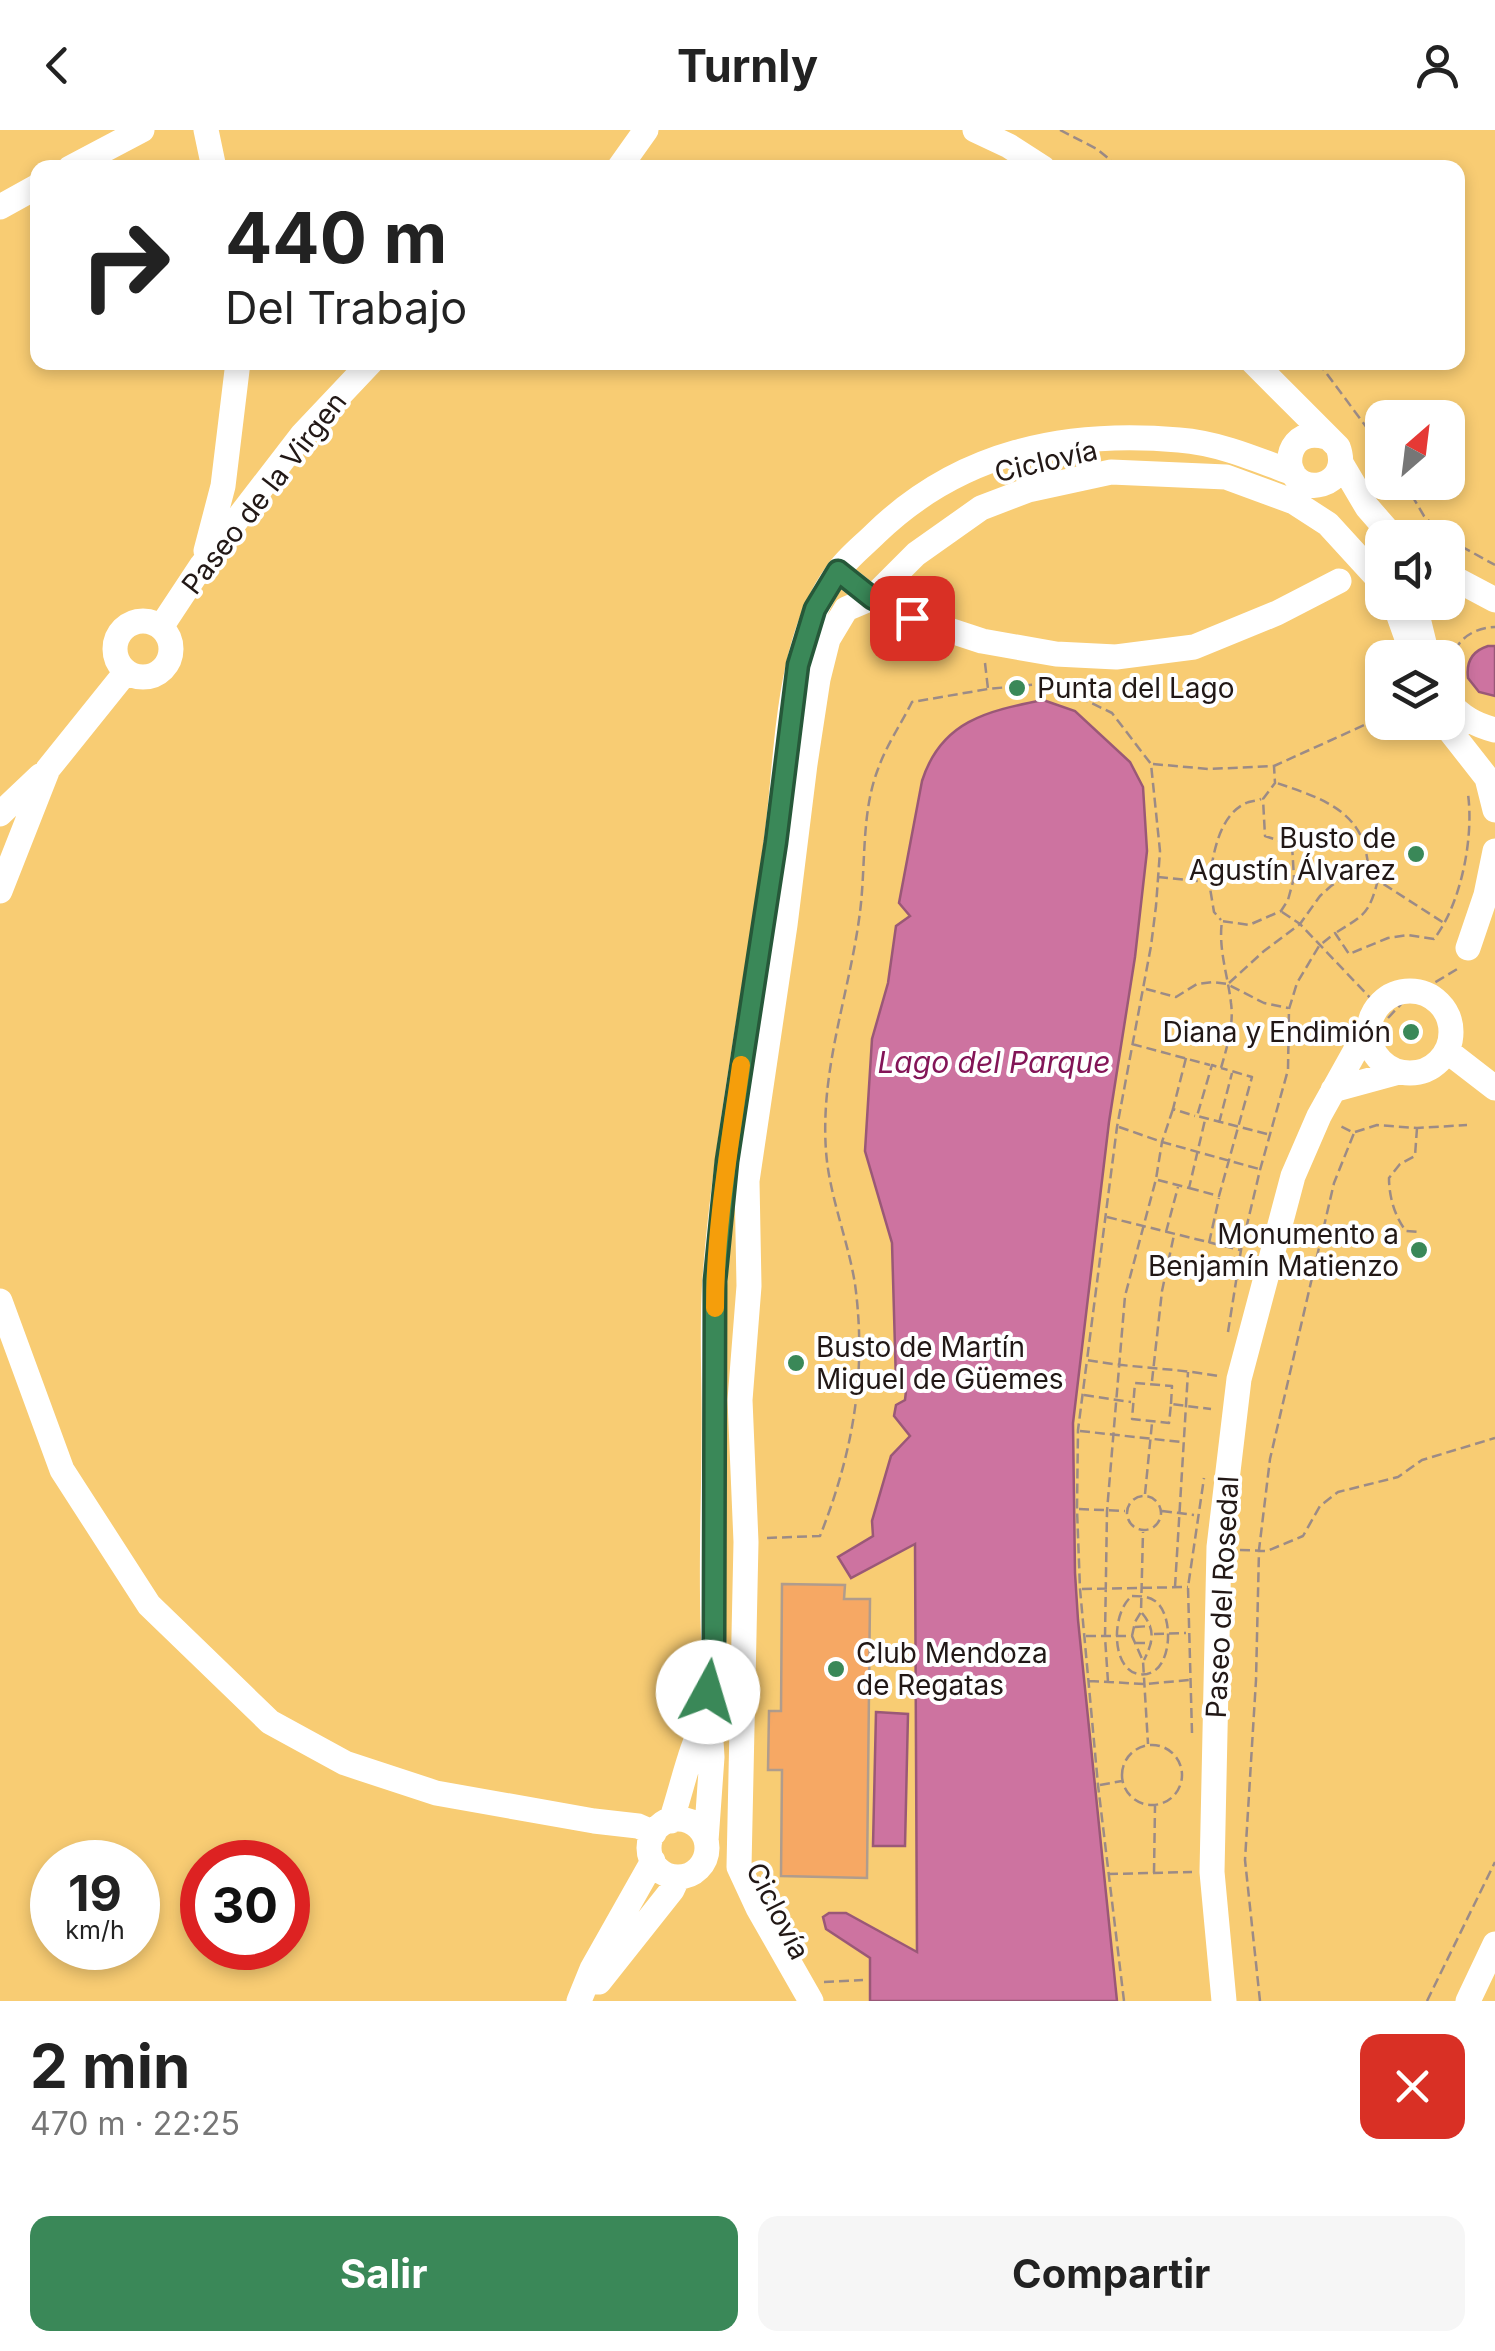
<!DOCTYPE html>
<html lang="es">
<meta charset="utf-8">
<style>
body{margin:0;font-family:Inter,sans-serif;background:#f6f6f6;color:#222;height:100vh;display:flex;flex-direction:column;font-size:38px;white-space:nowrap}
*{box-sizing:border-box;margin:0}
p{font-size:32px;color:#767676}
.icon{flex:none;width:55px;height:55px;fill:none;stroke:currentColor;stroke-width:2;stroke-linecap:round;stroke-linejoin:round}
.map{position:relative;height:1871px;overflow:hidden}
.sheet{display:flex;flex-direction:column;background:#fff;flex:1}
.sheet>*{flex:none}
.guide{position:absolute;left:30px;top:30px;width:1435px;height:210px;border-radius:20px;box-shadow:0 5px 15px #0003;background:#fff;color:#222;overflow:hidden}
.needle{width:65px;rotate:28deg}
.controls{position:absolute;left:1365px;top:270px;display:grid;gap:20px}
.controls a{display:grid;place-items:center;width:100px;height:100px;border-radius:20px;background:#fff;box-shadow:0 5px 15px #0003;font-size:50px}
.speed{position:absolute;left:30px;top:1710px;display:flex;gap:20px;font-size:50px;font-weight:700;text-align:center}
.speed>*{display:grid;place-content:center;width:130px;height:130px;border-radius:50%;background:#fff;box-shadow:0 5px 15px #0003;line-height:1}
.speed small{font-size:25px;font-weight:400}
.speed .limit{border:15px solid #d22;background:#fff;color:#111}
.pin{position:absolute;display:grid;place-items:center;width:85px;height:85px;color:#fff;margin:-42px;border-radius:20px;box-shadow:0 5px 15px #0006}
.me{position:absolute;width:110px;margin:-55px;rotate:6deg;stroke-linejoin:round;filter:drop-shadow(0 0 8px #0008)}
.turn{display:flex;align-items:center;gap:35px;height:210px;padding:0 30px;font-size:45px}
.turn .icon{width:130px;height:130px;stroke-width:2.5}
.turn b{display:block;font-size:70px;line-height:85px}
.round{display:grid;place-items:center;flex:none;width:105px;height:105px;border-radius:20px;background:#f6f6f6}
.headline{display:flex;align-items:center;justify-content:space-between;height:170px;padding:0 30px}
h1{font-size:60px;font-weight:700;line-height:75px}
.cta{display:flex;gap:20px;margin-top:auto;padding:20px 30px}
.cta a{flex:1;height:115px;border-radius:20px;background:#3a8858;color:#fff;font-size:40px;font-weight:700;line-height:115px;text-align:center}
.cta a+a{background:#f6f6f6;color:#222}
header{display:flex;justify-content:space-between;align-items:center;height:130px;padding:0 30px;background:#fff;font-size:45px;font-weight:700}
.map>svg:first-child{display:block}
.green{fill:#f8cc73;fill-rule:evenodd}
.water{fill:#cd73a0;stroke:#9a5877;stroke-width:2.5}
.building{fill:#f6a864;stroke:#b09c8c;stroke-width:2.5}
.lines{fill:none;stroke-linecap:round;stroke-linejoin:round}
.path{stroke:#9c8b86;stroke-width:2.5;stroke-dasharray:10 5;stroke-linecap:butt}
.minor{stroke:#fff;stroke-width:25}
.route-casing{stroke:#265839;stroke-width:25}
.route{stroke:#3a8858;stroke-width:18}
.slow{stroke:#f59e0b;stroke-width:18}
.poi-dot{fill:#3a8858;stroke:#fff;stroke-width:4}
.labels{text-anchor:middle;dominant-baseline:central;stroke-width:8;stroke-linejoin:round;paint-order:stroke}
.street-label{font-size:28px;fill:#221816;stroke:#fff}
.poi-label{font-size:28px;fill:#221816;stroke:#fff;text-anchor:start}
.water-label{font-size:30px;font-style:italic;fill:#831557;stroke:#fff}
</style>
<header><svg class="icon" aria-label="back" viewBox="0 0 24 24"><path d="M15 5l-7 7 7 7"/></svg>Turnly<svg class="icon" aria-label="person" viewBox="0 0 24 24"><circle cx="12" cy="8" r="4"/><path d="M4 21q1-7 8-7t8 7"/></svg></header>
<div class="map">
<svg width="1495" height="1871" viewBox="0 0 1495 1871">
<rect width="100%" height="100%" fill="#fce5df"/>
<!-- green -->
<path class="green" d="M 0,0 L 1495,0 L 1495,1871 L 0,1871 ZM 38,38 L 1458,38 L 1458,232 L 38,232 ZM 1382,288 L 1448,288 L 1448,352 L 1382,352 ZM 1382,408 L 1448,408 L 1448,472 L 1382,472 ZM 1382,528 L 1448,528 L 1448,592 L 1382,592 ZM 52,1732 L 138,1732 L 138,1818 L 52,1818 ZM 202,1732 L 288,1732 L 288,1818 L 202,1818 Z"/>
<!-- water -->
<path class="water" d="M 1488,516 L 1495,516 L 1495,566 L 1479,562 L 1468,548 C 1466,532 1472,521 1488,516 Z
M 1043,570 L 1075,581 L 1130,632 L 1143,657 L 1147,721 L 1135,827 L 1109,992 L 1073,1293 L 1075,1443 L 1078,1490 L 1117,1871 L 870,1871 L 870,1828 L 826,1799 L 823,1787 L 829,1783 L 846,1783 L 917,1822 L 915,1414 L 851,1448 L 838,1427 L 873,1406 L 872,1391 L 891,1326 L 910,1306 L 894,1286 L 896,1275 L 905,1270 L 906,1261 L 896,1253 L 892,1113 L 865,1021 L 872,909 L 888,853 L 896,796 L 910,786 L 899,773 L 922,651 C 941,591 987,581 1043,570 Z
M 876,1582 L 908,1584 L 905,1716 L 873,1716 Z"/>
<!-- building -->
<path class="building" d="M 782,1454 L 845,1455 L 844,1469 L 870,1469 L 867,1748 L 781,1746 L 782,1640 L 768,1640 L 769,1581 L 781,1581 Z"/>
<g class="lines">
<!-- path -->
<path class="path" d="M 1060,0 L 1097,19 L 1120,38
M 1318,232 L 1382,318
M 1404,352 L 1424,386 L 1446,408
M 1448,409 L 1495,435
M 985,533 L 988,559
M 1451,550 C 1446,520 1465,498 1495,497
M 1153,634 L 1209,639 L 1274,636 L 1382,587
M 1371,746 L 1444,793
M 1158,747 L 1209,752 L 1214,782 L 1221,790
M 1209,752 C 1213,726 1218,686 1246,673 C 1250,671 1256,671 1261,669
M 1282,782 L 1300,794 L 1377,875
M 1337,802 C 1366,784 1369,783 1378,750
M 1229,853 L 1264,821 L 1300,794 L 1320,766 L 1331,756 L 1346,746 L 1370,745 C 1368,735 1367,724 1364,714 C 1352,676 1311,665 1277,653
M 1146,859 L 1176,867 L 1197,854 L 1213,852 L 1227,854 L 1264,873 L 1288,878
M 1388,888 L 1404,871 L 1459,838
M 1132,914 L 1210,935
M 1186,928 L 1173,979 L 1195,986
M 1219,993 L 1232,943
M 1119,997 L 1162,1012 L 1259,1039
M 1417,998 L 1415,1026 L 1400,1034 L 1389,1048 C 1389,1067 1395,1087 1406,1101 L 1420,1102
M 1355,1002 L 1377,995 L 1417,998 L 1467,995
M 1267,1004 L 1197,986 L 1212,935 L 1221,938 C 1227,917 1234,895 1231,873 C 1228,846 1218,819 1222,791 L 1249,795 L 1281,781 L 1288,770 L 1294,748 L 1292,715 L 1265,706 L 1263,669 L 1275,653 L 1274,636
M 1158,1050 L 1189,1058 L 1205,990
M 1189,1058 L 1219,1066 L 1252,947 L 1221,938
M 1107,1087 L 1240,1120
M 1166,1102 L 1178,1057
M 1209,1113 L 1219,1068
M 1228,1202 L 1241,1120 L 1260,1040 L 1288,940 L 1289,879 L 1297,853 L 1319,816 L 1335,803 L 1349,824 L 1388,808 L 1408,805 L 1434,809 C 1461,774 1474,708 1468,664
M 1152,1251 L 1162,1161 L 1174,1105
M 1084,1265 L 1131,1272
M 1171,1274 L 1172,1256 L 1135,1253 L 1132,1289 L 1169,1293 L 1171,1274 L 1211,1279
M 1080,1301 L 1181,1312
M 1145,1364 L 1152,1293
M1127 1383a17 17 0 1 1 34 0a17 17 0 1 1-34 0Z
M 1079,1379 L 1125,1381
M 1162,1381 L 1194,1385
M 767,1408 L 820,1406 C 853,1323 867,1243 855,1154 C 848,1110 829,1065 826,1021 C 820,938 850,862 860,782 C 866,735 861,683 878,639 C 886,616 901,594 912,572 L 988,559 L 1050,553 L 1112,583 L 1151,634 L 1160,721 L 1156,776 L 1151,816 L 1117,997 L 1087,1230
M 1240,1420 L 1267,1421 L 1303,1406 L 1320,1376 L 1338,1362 L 1398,1347 L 1422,1330 L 1495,1308
M 1175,1457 L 1188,1242
M 1082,1459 L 1188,1457
M 1132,1466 C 1140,1466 1148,1466 1155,1471 C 1174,1484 1173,1539 1147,1544 C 1111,1550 1109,1484 1132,1466 Z
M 1142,1483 C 1156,1500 1153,1512 1144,1530
M 1135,1497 L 1151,1496
M 1154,1504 L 1186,1503
M 1086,1506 L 1132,1506 L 1143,1531 L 1148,1614
M 1132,1506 L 1135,1492 L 1141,1482 L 1143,1402
M 1135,1513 L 1152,1513
M 1089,1551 L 1145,1554 L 1190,1550
M 1108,1552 L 1105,1507 L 1107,1381 L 1125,1166 L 1156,1049 L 1162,1012 L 1173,979
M 1192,1603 L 1188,1457 L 1204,1348
M1122 1645a30 30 0 1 1 60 0a30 30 0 1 1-60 0Z
M 1100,1655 L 1122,1651
M 1154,1743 L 1155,1676
M 1108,1744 L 1192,1742
M 824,1852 L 863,1850
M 1124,1871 L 1098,1655 L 1080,1459 L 1077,1379 L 1078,1300 L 1087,1230 C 1130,1238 1175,1238 1218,1246
M 1260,1871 L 1245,1730 L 1256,1550 L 1259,1420 L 1270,1329 L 1334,1053 L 1354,1003 L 1338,995
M 1427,1871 L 1495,1732"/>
<!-- minor -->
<path class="minor" d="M 206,0 L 214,38
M 975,0 L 1009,16 L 1043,38
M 70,38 L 142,0
M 619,38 L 646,0
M 0,77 L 38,56
M 1253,232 L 1338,317 C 1353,357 1297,370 1290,335 C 1289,327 1291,319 1296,313 C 1304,304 1315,304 1326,307
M 1341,333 L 1367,377 L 1394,408
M 206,421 L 223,356 L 238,232
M 838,441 L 872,468 L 912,488 L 982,511 L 1056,524 L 1116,527 L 1194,517 L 1277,483 L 1339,451
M 1448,445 L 1495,470
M 1394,472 L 1414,528
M 1414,472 L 1426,521
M115 519a28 28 0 1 1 56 0a28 28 0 1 1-56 0Z
M 161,497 L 202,435 L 302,305 L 371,232
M 1448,572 C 1462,587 1475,595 1495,600
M 1443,592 L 1487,648 L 1495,680
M 0,684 L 40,646
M 0,761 L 48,639 L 126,542
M 1468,818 L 1486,765 L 1495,721
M1369 902a41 41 0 1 1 82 0a41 41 0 1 1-82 0Z
M 1447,921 L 1495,958
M 1333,960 L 1399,942
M 0,1171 L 62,1340 L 149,1475 L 270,1592 L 345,1633 L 436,1663 L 594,1691 L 638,1696 L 654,1703
M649 1718a29 29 0 1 1 58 0a29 29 0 1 1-58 0Z
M 671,1691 C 683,1655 690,1617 708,1584
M 706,1711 L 712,1627 L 708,1562 L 714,1516 C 710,1447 714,1377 714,1308 C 715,1255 711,1201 715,1148 C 726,1002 757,858 776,713 C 788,628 785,514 837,443 C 847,428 863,416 876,403 C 960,322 1065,300 1179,310 C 1219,313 1256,329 1293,343
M 599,1852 L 672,1760 L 678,1747
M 579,1871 L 592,1839 L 653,1731
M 811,1871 L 758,1778 L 739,1737 L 746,1412 L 740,1270 L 749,1156 L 747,1051 L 785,795 L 805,634 L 818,549 L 828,509 L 846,479 L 872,468 L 916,424 L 981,378 L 1028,360 L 1111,342 L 1226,347 L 1294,372 L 1328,394 L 1382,453
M 1224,1871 L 1212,1742 L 1219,1417 L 1239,1249 L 1293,1046 L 1319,986 L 1368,898
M 1468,1871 L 1495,1814"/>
</g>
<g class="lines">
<!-- route casing -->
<g class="route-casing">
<path id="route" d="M 708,1562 L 714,1516 L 715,1151 L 727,1031 L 776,712 L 798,535 L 815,479 L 838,441 L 872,468 L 912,488"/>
</g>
<!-- route -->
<use href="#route" class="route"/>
<!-- slow -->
<path class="slow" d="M 715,1178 C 715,1097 730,1015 741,935"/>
</g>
<!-- markers -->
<g class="poi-dot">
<circle cx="1017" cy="558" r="10"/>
<circle cx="1416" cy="724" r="10"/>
<circle cx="1411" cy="902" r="10"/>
<circle cx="1419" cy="1120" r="10"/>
<circle cx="796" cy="1233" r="10"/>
<circle cx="836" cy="1539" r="10"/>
</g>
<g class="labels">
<!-- street labels -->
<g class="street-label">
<text transform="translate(1046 331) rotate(-13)">Ciclovía</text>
<text transform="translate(264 363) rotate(-52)">Paseo de la Virgen</text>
<text transform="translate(1222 1467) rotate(-87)">Paseo del Rosedal</text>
<text transform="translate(778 1781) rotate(63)">Ciclovía</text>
</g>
<!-- poi labels -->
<g class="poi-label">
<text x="1037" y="558">Punta del Lago</text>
<text x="1396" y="708" text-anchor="end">Busto de<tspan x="1396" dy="32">Agustín Álvarez</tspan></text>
<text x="1391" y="902" text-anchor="end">Diana y Endimión</text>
<text x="1399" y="1104" text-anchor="end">Monumento a<tspan x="1399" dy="32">Benjamín Matienzo</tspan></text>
<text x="816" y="1217">Busto de Martín<tspan x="816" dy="32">Miguel de Güemes</tspan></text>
<text x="856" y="1523">Club Mendoza<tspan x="856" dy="32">de Regatas</tspan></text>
</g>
<!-- water labels -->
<g class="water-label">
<text x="994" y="932">Lago del Parque</text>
</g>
</g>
</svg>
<div class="controls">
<a><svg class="needle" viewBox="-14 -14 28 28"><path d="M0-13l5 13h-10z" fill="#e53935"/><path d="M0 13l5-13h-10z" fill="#767676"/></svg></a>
<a><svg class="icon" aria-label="sound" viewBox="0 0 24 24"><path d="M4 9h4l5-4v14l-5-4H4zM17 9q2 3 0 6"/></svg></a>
<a><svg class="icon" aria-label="layers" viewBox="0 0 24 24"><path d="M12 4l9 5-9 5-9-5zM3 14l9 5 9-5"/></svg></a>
</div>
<div class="speed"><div>19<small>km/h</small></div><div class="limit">30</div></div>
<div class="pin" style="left:912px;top:488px;background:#d93025"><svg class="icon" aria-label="arrive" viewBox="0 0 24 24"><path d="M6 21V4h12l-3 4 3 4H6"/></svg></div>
<svg class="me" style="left:708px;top:1562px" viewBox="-20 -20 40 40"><circle r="19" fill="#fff"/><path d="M0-13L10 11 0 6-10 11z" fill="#3a8858"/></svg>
<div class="guide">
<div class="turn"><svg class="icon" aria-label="right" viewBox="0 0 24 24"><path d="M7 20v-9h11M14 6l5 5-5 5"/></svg><div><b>440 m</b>Del Trabajo</div></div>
</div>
</div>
<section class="sheet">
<div class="headline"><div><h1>2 min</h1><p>470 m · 22:25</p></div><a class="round" style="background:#d93025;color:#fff"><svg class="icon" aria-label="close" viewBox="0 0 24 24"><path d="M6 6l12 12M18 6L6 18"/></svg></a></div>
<div class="cta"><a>Salir</a><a>Compartir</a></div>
</section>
